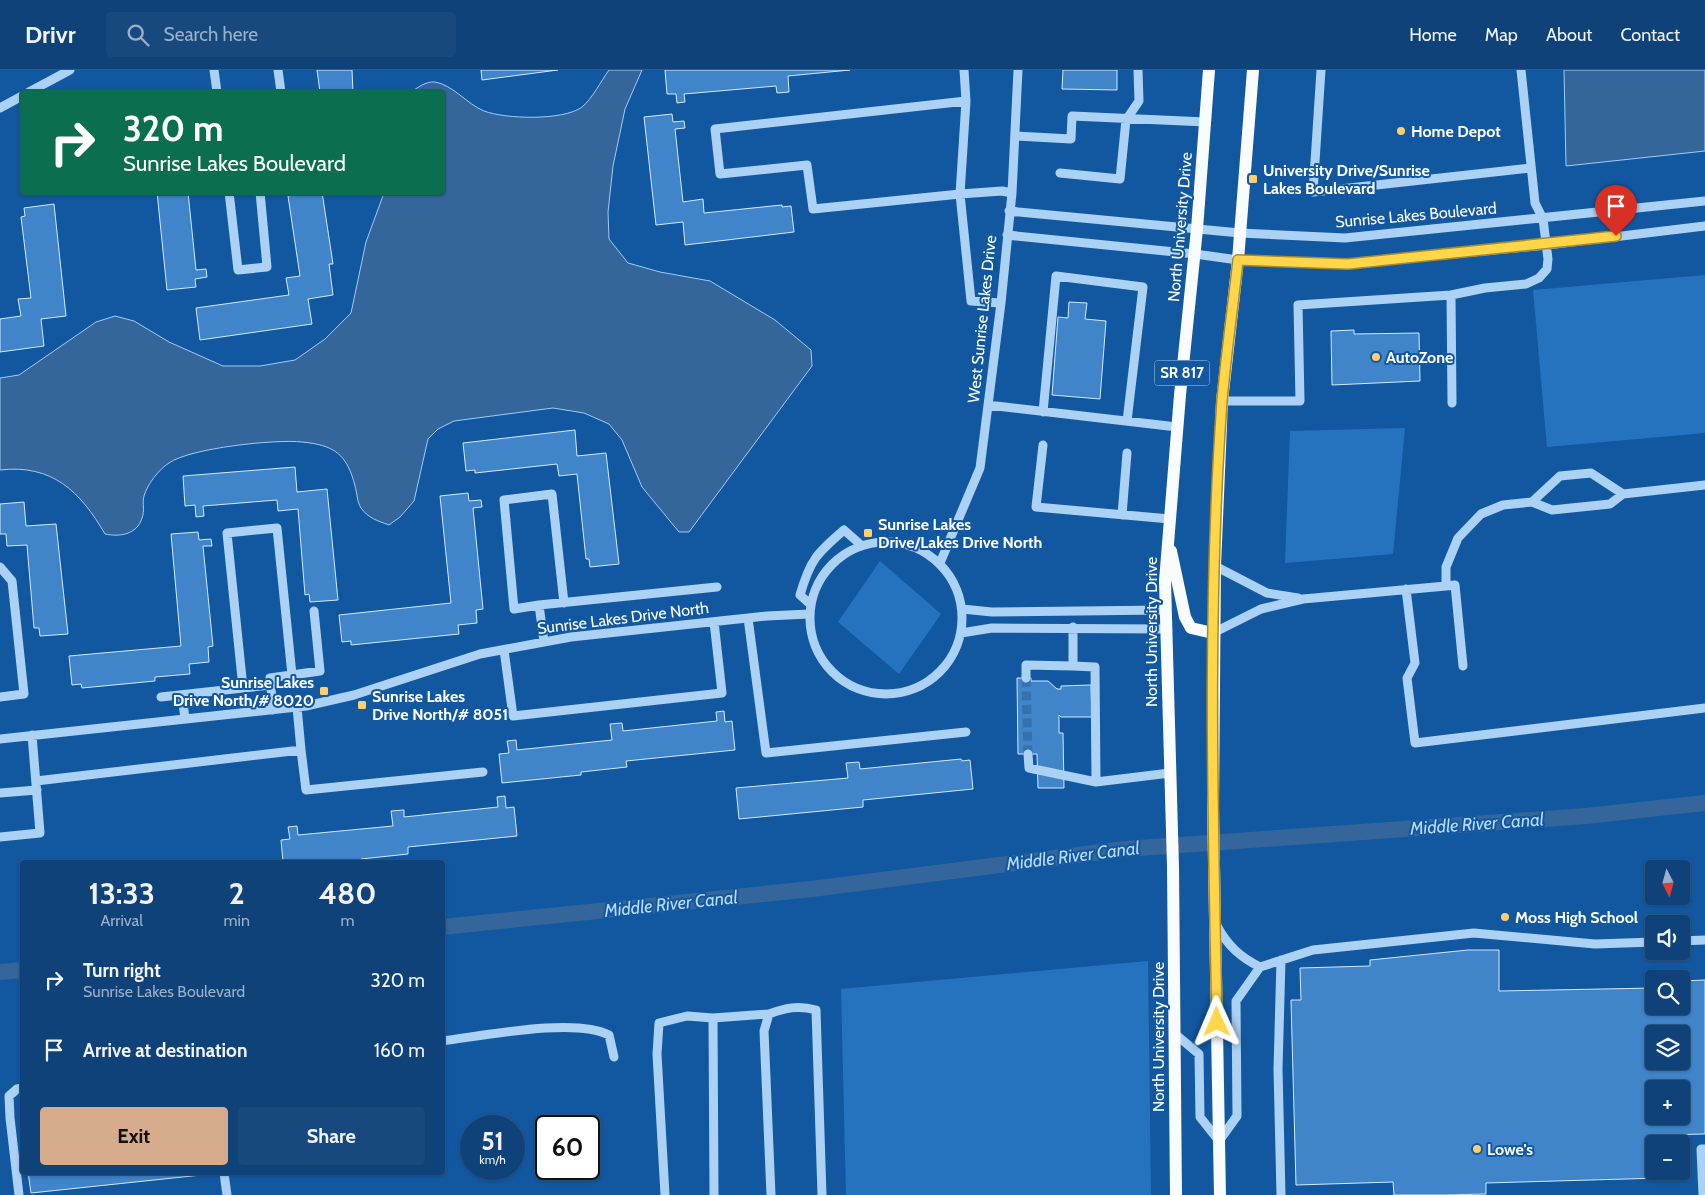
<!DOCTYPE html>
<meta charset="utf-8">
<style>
body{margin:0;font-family:Cabin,sans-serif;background:#17497e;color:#f1f3f6;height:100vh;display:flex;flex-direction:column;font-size:19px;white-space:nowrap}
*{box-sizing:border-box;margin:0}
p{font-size:16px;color:#9bb0c6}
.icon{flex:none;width:28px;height:28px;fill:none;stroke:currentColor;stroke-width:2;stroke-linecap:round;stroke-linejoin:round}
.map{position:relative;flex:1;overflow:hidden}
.panel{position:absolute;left:20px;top:790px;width:425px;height:315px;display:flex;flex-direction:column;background:#0e4279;border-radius:5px;box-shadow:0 1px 4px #0004,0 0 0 1px #2e5b8a}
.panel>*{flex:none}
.hud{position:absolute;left:20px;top:20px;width:425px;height:105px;border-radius:5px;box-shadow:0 1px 4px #0004,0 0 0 1px #2e5b8a;background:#0b6e4f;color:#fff;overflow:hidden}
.needle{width:32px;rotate:174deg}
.tools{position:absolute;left:1645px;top:790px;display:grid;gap:10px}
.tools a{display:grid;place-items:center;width:45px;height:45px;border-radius:5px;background:#0e4279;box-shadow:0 1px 4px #0004,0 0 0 1px #2e5b8a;font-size:25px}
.speed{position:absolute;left:460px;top:1045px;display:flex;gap:10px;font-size:25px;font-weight:700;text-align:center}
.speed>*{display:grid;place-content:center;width:65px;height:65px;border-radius:50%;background:#0e4279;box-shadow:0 1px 4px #0004,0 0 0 1px #2e5b8a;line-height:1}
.speed small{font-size:12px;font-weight:400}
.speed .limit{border:2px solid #111;border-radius:8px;background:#fff;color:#111}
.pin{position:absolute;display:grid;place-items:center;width:42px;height:42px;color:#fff;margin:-51px -21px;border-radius:50% 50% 50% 0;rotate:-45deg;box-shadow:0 0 5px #0007}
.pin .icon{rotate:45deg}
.me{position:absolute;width:55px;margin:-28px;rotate:359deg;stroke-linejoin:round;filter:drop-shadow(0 0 4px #0008)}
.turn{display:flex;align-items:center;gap:18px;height:105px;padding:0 20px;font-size:22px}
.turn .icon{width:65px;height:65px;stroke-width:2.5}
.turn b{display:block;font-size:35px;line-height:42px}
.eta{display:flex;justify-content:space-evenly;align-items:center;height:85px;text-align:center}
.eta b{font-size:30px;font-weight:700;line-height:35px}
.button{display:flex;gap:10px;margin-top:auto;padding:10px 20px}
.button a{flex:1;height:58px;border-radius:5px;background:#d6ab8b;color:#111;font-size:20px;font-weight:700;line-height:58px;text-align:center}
.button a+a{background:#17497e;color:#f1f3f6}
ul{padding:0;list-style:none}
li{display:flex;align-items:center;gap:15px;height:70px;padding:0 20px}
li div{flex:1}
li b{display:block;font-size:19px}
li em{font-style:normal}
header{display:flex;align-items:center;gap:30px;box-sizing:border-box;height:70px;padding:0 25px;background:#0e4279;border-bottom:1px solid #2e5b8a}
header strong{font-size:24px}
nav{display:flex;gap:28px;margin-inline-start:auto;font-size:18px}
.search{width:350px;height:45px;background:#17497e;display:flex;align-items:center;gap:12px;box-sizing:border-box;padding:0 18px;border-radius:5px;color:#9bb0c6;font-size:19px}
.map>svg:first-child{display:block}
.green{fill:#2573bf}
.water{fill:#35669b;stroke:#9eccf8}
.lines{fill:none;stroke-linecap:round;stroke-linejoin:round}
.canal{stroke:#35669b;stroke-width:16}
.building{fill:#4084c9;stroke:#d4e9fe;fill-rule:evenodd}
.minor-tunnel{stroke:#3671af;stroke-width:9;stroke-dasharray:9 4.5;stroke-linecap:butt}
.minor{stroke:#abd1f5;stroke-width:9}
.major{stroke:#f9fcff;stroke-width:12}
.route-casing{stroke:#a68a30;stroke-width:12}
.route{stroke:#ffd54a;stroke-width:9}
.poi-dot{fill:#ffce6f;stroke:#1258a1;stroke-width:2}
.labels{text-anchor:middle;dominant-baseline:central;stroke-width:4;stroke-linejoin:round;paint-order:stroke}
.shield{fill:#1258a1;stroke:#b8cde3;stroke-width:1}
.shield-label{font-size:15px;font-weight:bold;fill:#fff}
.poi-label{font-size:16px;font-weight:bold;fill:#fff;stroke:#1258a1;text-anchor:start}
.street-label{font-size:16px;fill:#fff;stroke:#1258a1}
.water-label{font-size:18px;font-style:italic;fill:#b8dafb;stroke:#1258a1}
</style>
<header>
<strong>Drivr</strong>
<div class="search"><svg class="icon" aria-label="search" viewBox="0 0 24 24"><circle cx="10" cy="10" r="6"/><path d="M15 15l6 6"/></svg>Search here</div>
<nav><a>Home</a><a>Map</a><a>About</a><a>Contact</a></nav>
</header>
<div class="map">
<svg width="1705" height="1125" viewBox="0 0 1705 1125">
<rect width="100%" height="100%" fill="#1258a1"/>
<!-- green -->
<path class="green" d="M 1705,205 L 1705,363 L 1547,377 L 1533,220 Z
M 1405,358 L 1393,484 L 1285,493 L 1290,361 Z
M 880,491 L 941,544 L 899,604 L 838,552 Z
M 1148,891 L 1151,1125 L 846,1125 L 841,919 Z"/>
<!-- water -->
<path class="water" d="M 609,0 L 642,0 L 625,39 L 613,96 L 608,142 L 609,169 L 628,193 L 660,202 L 710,211 L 775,250 L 811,280 L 812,296 L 689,462 L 679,462 L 642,417 L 622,370 L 609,354 L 584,343 L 553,338 L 454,351 L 438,359 L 428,369 L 414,431 L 400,447 L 389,455 C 378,451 368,448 361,438 C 357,432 357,422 355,416 C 347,384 334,375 302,372 C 276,369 190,378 169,393 C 159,399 147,415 144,426 C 142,433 145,441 142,448 C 137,465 119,467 105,464 C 80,421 52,394 0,400 L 0,308 L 19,305 L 96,252 L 115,246 L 134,251 L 169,272 L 223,296 L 260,296 L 295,290 L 325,269 L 351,243 L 366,172 L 384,123 L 442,122 L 442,22 L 411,22 C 417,18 426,11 435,12 C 453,15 467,34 484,41 C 505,49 563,51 582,37 C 592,29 601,11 609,0 Z
M 1564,0 L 1705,0 L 1705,81 L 1566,96 Z"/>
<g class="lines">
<!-- canal -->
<path class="canal" d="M 442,857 L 812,819 L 1125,779 L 1586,746 L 1705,733
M 0,902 L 22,900"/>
</g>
<!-- building -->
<path class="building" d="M 317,0 L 352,0 L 353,22 L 320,22 Z
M 481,0 L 558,0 L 482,10 Z
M 665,0 L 850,0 L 788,6 L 789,22 L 777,23 L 776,16 L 684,24 L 685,32 L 677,33 L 676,24 L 667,24 Z
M 1063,0 L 1117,0 L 1117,20 L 1062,19 Z
M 672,44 L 673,52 L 684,51 L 685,58 L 675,59 L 683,132 L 703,129 L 704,143 L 782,135 L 782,137 L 791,136 L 794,162 L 685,175 L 683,152 L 656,155 L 644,47 Z
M 157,122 L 188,122 L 196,200 L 206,199 L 207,207 L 195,209 L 196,217 L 167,220 Z
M 293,122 L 322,122 L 333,194 L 329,194 L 333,225 L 308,229 L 312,254 L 200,270 L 196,238 L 289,225 L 286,208 L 300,206 L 288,126 L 294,125 Z
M 54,134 L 66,246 L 41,249 L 44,276 L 0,282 L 0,249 L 21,246 L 18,229 L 31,228 L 21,147 L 25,146 L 24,138 Z
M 1069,232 L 1087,233 L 1085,249 L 1106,251 L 1100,329 L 1052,325 L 1058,247 L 1068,248 Z
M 1354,260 L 1354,264 L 1419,263 L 1420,311 L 1332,315 L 1331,261 Z
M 575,360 L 577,386 L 606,383 L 619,494 L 590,497 L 589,489 L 586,489 L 577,404 L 559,406 L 557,394 L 475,403 L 475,400 L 466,401 L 463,373 Z
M 295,397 L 297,422 L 327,419 L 338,530 L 310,532 L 309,524 L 305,525 L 298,439 L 278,441 L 277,430 L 203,436 L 204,446 L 196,447 L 195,435 L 185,436 L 183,406 Z
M 468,423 L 469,431 L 481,430 L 482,437 L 473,438 L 483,539 L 476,540 L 477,553 L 458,555 L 459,564 L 351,575 L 351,571 L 342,572 L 339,545 L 451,533 L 440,426 Z
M 24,432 L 26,456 L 56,454 L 68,564 L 40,566 L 39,558 L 34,558 L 27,475 L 7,476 L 6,464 L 0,464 L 0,434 Z
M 198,462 L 199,470 L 211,469 L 212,476 L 203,476 L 213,576 L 208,577 L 209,592 L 189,594 L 190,604 L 155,607 L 155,611 L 82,618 L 81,614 L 72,615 L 69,586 L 181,576 L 171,464 Z
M 1017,608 L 1031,608 L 1031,611 L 1048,611 L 1057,619 L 1061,619 L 1061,616 L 1091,615 L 1092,647 L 1061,647 L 1059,645 L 1059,663 L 1063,663 L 1064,718 L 1038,718 L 1037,684 L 1018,684 Z
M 724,641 L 725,652 L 732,651 L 735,680 L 626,691 L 627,697 L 581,702 L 581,705 L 502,713 L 499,684 L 509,683 L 507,671 L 516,670 L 517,680 L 612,670 L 610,654 L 622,653 L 623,661 L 717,651 L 716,642 Z
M 961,689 L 962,691 L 970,690 L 973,719 L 863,730 L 863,737 L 739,749 L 736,718 L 848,708 L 846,693 L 859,692 L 860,699 Z
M 505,726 L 506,738 L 514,737 L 517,766 L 408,777 L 408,784 L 361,789 L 361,791 L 283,792 L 281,770 L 290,769 L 288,757 L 297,756 L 298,765 L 393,756 L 391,741 L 404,740 L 404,747 L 498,737 L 497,727 Z
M 1468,880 L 1499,880 L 1499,921 L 1654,918 L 1654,936 L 1681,936 L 1681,911 L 1705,910 L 1705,1064 L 1660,1065 L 1660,1074 L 1654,1074 L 1654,1101 L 1661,1101 L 1661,1108 L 1486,1113 L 1486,1124 L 1445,1125 L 1394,1125 L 1393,1112 L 1296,1115 L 1291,930 L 1301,930 L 1300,898 L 1370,896 L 1370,890 ZM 1654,964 L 1681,964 L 1681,991 L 1654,991 ZM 1654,1019 L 1681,1019 L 1681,1046 L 1654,1046 Z
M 28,1102 L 230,1102 L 31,1123 Z"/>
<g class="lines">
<!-- minor-tunnel -->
<path class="minor-tunnel" d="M 1026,608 L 1028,684"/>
<!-- minor -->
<path class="minor" d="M 214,0 L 217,22
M 278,0 L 281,22
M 964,0 L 966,31 L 960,124 L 813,139 L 807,95 L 720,104 L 715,59 L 966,31
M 1321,0 L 1313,122 L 1531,98
M 29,22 L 70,0
M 0,38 L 22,26
M 1015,66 L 1071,69 L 1072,46 L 1206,52
M 1060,103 L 1120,109 L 1126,50 L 1139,31 L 1138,0
M 229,122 L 238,200 L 267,197 L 260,122
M 1009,141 L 1240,163 L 1345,168 L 1705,131
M 1007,165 L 1195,184 L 1238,190 L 1348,194 L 1547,175 L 1705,156
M 1451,225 L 1485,218 L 1526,214 L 1539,208 L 1547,199 L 1548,189 L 1543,149 L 1535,133 L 1521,0
M 1001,233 L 971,231 L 960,124 L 1002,121 L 1012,123
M 1222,331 L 1300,331 L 1298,235 L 1451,225 L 1452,333
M 988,335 L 1177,357
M 1043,342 L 1056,206 L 1143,217 L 1127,351
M 1043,375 L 1036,437 L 1170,449
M 1532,432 L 1560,406 L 1591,403 L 1623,424
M 1122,445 L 1127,383
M810 548a76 76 0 1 1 152 0a76 76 0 1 1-152 0Z
M 940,493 L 980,398 L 1001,233 L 1012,123 L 1018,0
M 1215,496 L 1267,523 L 1298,528
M 0,497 L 12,511 L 24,624 L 0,627
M 1446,516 L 1455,515 L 1463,596
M 1406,519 L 1415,593 L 1407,608 L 1415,673 L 1705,638
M 539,535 L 514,539 L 504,430 L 552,424 L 564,533
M 811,535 L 800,525 C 810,490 817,483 844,460 L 861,475
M 962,539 L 992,542 L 1165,540
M 748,548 L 766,683 L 966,662
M 1073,557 L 1073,596 L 1095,597 L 1096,712
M 961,563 L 992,558 L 1165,559
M 1213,563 L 1261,539 L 1303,529 L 1446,516 L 1446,497 L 1458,468 L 1481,444 L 1503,435 L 1532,432 L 1552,440 L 1610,434 L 1623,424 L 1705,415
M 544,572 L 539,535 L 717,517
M 504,580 L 513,646 L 722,623 L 714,552
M 1026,608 L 1026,595 L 1073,596
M 271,615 L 243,618 L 227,463 L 277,458 L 292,605
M 182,625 L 185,649
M 161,627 L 243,618
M 273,640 L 270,608 L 320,601 L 314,541
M 0,669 L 306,636 L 354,625 L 480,584 L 571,567 L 767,546 L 809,544
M 301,680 L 306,720 L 483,702
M 1028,684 L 1029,698 L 1096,712 L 1170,703
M 36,711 L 301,680 L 297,637
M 0,723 L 37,720
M 0,767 L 40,763 L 32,665
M 1681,871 L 1705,870
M 1260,897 L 1313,880 L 1474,863 L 1595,874 L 1654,872
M 713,948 L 769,944
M 1175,964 L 1199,984 L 1200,1047 L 1219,1071 L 1237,1046 L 1236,931 L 1260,897 C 1240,887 1228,876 1217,856
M 442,971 C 483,966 575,947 609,965 L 614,987
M 224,1103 L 227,1125
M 19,1125 L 10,1048 L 9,1026 L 17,1019 L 22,1018
M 665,1125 L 657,984 L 659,953 L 687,946 L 713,948 L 714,1125
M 771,1125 L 764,961 L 769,944 C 785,938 798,935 816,940 L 822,1125
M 1281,1125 L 1278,999 L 1281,890
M 1703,1125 L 1701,1079 L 1705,1079"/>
<!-- major -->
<path class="major" d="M 1171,481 L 1185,547 L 1191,558 L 1213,563
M 1176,1125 L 1173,797 L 1165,511 L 1180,325 L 1197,159 L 1209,0
M 1220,1125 L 1213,739 L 1215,496 L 1222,331 L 1238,190 L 1253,0"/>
</g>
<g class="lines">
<!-- route casing -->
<g class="route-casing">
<path id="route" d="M 1217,952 C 1213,746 1207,538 1222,331 C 1226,284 1233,237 1238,190 L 1348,194 L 1616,166"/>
</g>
<!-- route -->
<use href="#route" class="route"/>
</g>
<!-- markers -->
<g class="poi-dot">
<circle cx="1401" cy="61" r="5"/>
<rect x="1248" y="104" width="10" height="10" rx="2.5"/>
<circle cx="1376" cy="287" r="5"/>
<rect x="863" y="458" width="10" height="10" rx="2.5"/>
<rect x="319" y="616" width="10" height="10" rx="2.5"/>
<rect x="357" y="630" width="10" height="10" rx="2.5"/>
<circle cx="1505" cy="847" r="5"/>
<circle cx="1477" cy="1079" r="5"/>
</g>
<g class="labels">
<!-- shield labels -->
<rect class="shield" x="1154.5" y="290.5" width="55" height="25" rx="4"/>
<g class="shield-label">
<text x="1182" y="303">SR 817</text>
</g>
<!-- poi labels -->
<g class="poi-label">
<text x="1411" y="61">Home Depot</text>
<text x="1263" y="100">University Drive/Sunrise<tspan x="1263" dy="18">Lakes Boulevard</tspan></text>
<text x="1386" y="287">AutoZone</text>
<text x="878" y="454">Sunrise Lakes<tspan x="878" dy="18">Drive/Lakes Drive North</tspan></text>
<text x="314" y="612" text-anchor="end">Sunrise Lakes<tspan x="314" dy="18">Drive North/# 8020</tspan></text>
<text x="372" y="626">Sunrise Lakes<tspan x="372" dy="18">Drive North/# 8051</tspan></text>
<text x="1515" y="847">Moss High School</text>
<text x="1487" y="1079">Lowe's</text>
</g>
<!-- street labels -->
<g class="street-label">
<text transform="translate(1416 145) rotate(-5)">Sunrise Lakes Boulevard</text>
<text transform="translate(1180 157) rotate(-85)">North University Drive</text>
<text transform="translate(982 249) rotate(-84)">West Sunrise Lakes Drive</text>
<text transform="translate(623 548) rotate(-7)">Sunrise Lakes Drive North</text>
<text transform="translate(1151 562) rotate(-90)">North University Drive</text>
<text transform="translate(1158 967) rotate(-90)">North University Drive</text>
</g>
<!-- water labels -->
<g class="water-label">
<text transform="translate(1477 754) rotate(-4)">Middle River Canal</text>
<text transform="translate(1073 786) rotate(-7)">Middle River Canal</text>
<text transform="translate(671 834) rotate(-6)">Middle River Canal</text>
</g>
</g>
</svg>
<div class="tools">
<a><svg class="needle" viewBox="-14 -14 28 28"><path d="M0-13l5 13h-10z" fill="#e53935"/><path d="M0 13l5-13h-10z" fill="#9bb0c6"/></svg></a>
<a><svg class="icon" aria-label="sound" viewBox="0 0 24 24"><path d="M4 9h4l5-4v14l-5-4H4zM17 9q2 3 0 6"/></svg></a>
<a><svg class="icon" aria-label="search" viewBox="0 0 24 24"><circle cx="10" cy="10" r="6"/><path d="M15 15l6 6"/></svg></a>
<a><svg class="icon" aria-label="layers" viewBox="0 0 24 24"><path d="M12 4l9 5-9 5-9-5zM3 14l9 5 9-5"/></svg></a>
<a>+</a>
<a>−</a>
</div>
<div class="speed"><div>51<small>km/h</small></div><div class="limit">60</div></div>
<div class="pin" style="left:1616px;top:166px;background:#d93025"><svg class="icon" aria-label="arrive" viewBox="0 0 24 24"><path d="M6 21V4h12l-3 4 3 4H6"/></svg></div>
<svg class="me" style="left:1217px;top:952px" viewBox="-20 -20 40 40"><path d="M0-17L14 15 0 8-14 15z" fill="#ffd54a" stroke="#fff" stroke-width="4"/></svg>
<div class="hud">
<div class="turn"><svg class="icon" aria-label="right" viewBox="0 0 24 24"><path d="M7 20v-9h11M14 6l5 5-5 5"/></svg><div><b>320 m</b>Sunrise Lakes Boulevard</div></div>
</div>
<section class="panel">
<div class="eta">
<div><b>13:33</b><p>Arrival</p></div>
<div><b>2</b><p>min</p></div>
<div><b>480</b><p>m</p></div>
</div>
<ul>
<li><svg class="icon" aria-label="right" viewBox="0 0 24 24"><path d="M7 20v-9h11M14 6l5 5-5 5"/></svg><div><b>Turn right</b><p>Sunrise Lakes Boulevard</p></div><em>320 m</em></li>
<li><svg class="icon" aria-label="arrive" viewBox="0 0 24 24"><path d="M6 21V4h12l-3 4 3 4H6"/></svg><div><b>Arrive at destination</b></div><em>160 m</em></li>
</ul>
<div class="button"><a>Exit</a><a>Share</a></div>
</section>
</div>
